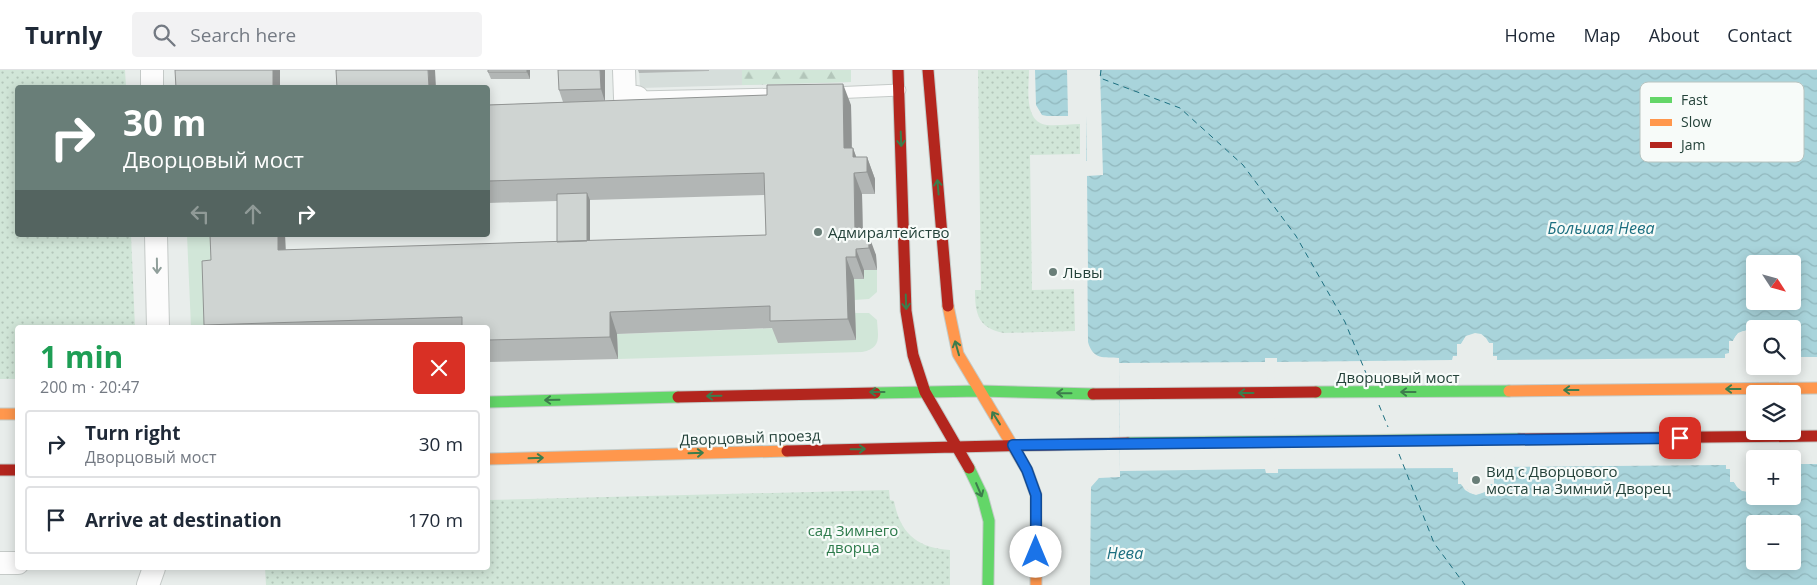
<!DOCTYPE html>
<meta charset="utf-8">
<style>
body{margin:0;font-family:"Open Sans",sans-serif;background:#f2f2f3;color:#1f2937;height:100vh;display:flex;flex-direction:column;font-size:19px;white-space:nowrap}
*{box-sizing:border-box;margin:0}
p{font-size:16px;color:#747a83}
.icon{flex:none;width:28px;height:28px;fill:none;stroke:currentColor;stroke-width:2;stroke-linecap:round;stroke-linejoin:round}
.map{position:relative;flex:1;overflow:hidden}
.details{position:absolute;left:15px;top:255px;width:475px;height:245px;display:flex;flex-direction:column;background:#fff;border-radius:5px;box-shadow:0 2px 12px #0003}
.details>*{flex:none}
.hud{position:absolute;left:15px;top:15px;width:475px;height:152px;border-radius:5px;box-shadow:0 2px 12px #0003;background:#697e78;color:#fff;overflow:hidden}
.needle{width:32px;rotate:126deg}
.buttons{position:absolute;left:1746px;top:185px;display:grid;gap:10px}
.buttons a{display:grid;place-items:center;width:55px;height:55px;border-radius:5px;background:#fff;box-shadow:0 2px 12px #0003;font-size:25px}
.pin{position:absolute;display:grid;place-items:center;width:42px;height:42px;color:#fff;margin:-21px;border-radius:10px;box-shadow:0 2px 8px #0006}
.me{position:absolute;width:55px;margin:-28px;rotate:0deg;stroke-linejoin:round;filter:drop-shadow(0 0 4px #0008)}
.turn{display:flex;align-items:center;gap:18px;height:105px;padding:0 25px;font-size:22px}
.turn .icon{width:65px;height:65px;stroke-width:2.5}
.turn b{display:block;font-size:35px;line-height:42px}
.lanes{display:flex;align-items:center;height:48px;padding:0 25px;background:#0003;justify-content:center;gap:25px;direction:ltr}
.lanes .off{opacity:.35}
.round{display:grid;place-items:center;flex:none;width:52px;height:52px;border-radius:5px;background:#f2f2f3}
.overview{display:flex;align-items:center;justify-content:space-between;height:85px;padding:0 25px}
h1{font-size:30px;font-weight:700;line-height:38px;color:#1e9e55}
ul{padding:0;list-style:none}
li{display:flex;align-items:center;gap:15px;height:68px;margin:0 10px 8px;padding:0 15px;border:2px solid #e0e1e3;border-radius:5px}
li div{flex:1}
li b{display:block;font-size:19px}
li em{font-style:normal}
header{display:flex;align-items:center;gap:30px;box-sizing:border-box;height:70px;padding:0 25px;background:#fff;border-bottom:1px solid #e0e1e3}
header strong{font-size:24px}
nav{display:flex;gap:28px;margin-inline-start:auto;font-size:18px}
.search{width:350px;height:45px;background:#f2f2f3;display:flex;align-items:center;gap:12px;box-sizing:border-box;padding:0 18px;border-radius:5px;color:#747a83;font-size:19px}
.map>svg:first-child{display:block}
.built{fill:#d6dedb}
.grass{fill:#d1e6d8}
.forest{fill:url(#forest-firs)}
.park{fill:url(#park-dots)}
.water{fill:url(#water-waves);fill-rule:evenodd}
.pier{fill:#e8edeb;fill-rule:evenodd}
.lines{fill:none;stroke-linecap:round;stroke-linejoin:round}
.ferry{stroke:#1c6f80;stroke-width:1;stroke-dasharray:6 5;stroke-linecap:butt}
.lane-casing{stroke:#c5cac8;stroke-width:13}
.street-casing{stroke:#c5cac8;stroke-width:24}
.fast-casing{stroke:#c3cbc8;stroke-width:13}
.slow-casing{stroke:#c3cbc8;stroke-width:13}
.jam-casing{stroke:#c3cbc8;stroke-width:13}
.lane{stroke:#fcfcfc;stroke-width:11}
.street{stroke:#fcfcfc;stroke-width:22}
.fast{stroke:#63d668;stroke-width:11}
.slow{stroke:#ff974d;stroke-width:11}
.jam{stroke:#b3261e;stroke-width:11}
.wall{fill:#b2b6b5;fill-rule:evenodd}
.shaded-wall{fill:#919493}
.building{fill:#cfd4d2;stroke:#919493}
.oneway{stroke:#3d7d4c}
.oneway2{stroke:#909f9b}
.route-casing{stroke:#114b97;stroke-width:12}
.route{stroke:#1a73e8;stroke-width:9}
.poi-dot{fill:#697e78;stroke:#f7fbf9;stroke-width:2}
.labels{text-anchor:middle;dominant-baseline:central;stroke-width:4.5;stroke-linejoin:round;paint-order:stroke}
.poi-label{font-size:15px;fill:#24423a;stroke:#f7fbf9;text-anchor:start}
.street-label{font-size:15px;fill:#24423a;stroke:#f7fbf9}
.park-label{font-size:15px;fill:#2d7a4b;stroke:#f7fbf9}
.water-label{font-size:16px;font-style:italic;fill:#1c6f80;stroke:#f7fbf9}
.key{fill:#f7fbf9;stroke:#b8c4c0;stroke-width:1}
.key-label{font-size:14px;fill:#24423a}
</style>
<header>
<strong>Turnly</strong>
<div class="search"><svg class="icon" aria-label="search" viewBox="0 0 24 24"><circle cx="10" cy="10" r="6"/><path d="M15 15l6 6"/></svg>Search here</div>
<nav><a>Home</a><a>Map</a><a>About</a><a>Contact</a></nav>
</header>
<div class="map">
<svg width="1817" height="515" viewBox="0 0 1817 515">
<defs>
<pattern id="forest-firs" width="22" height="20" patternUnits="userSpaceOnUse" patternTransform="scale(1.25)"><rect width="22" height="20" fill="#d1e6d8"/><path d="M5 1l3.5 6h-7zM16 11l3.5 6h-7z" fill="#b3c6ba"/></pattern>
<pattern id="park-dots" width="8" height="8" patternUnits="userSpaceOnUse" patternTransform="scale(1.25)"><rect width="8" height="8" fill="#d1e6d8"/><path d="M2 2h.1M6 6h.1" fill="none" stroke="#b3c6ba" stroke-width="1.8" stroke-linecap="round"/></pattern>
<pattern id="water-waves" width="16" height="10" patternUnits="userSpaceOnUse" patternTransform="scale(1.25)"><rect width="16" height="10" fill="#a9d4db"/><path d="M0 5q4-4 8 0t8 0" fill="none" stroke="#91b7bd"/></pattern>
</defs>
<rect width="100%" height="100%" fill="#e8edeb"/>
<!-- built -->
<path class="built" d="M 639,0 L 851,0 L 851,12 L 640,18 Z"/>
<!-- grass -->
<path class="grass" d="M 187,165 L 217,165 L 211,257 L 191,257 Z
M 864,200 L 877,200 L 877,222 L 869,229 L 854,230 L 854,209 L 864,209 Z
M 855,243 L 869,243 L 877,250 C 878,267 882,278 862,282 L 618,289 L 617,264 L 777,258 Z"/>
<!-- forest -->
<path class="forest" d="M 742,0 L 851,0 L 851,12 L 742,15 Z"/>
<!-- park -->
<path class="park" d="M 0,0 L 125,0 L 126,17 L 18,18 L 18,165 L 131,165 L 135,257 L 18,258 L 17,309 L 0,309 Z
M 978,0 L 1029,0 C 1029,17 1023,52 1047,55 C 1058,56 1069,54 1080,54 L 1080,84 L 1030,85 L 1032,220 L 1074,219 L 1075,261 L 1004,263 C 978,258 975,244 975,220 L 981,220 Z
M 889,420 L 890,430 L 894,431 C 900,463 917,478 950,480 L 950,515 L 266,515 L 265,498 L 488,498 L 488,430 Z"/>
<!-- water -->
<path class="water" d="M 1035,0 L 1817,0 L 1817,515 L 1090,515 L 1091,417 L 1099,408 L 1120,407 L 1119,288 C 1104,287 1093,290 1088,272 L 1086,46 L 1047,46 L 1042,45 L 1036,35 ZM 1755,194 L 1792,194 L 1792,231 L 1755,231 ZM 1755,259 L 1792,259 L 1792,426 L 1755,426 L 1755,420 C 1746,424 1739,420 1734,412 L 1730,412 L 1730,399 L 1726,399 L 1725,284 L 1729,284 L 1729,271 L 1733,271 C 1737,261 1745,259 1755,262 ZM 1481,264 L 1489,273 L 1492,273 L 1493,286 L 1496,286 L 1497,401 L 1494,401 L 1494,414 L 1490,414 L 1482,423 L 1473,424 L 1461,414 L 1458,414 L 1458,401 L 1454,402 L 1453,398 L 1453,287 L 1457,286 L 1457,274 L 1461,274 L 1466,266 ZM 1265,288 L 1277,288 L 1277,403 L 1266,403 ZM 1755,454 L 1792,454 L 1792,491 L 1755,491 Z"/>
<!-- pier -->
<path class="pier" d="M 1067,0 L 1100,0 L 1103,105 L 1087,106 L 1088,205 L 1086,205 L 1084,91 L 1087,91 L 1086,46 L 1068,46 Z
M 1747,260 L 1753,261 L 1755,265 L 1747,263 L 1740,265 L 1735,273 L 1732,273 L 1732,284 L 1728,286 L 1729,397 L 1733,398 L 1733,409 L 1736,410 L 1743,418 L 1749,420 L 1755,418 L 1755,420 L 1752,422 L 1742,421 L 1737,417 L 1734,412 L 1730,412 L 1730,399 L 1726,399 L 1726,395 L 1498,397 L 1498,401 L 1494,402 L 1494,414 L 1490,414 L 1485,422 L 1476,425 L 1470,423 L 1465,420 L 1461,414 L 1458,414 L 1458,402 L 1453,402 L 1453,398 L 1278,399 L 1278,403 L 1266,403 L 1265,399 L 1120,401 L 1119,293 L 1265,292 L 1265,288 L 1277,288 L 1277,292 L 1452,290 L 1453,286 L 1457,286 L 1457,274 L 1461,274 L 1466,266 L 1475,263 L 1481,264 L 1486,268 L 1489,273 L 1493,273 L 1493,286 L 1497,286 L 1497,290 L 1725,288 L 1725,284 L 1729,283 L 1729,271 L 1733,271 L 1738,263 ZM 1477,265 L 1484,269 L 1487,275 L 1490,276 L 1490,287 L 1494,288 L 1495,399 L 1491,401 L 1491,411 L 1488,412 L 1485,418 L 1481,421 L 1476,422 L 1468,420 L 1463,412 L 1460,412 L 1460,401 L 1456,399 L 1455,289 L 1459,287 L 1459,276 L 1462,275 L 1467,268 ZM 1274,290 L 1275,401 L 1268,401 L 1267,291 Z
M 1793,287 L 1817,287 L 1817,394 L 1793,394 L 1792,389 L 1768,389 L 1768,361 L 1792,361 L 1792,324 L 1767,324 L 1767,296 L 1792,296 Z"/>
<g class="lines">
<!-- ferry -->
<path class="ferry" d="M 1101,0 L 1100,8 L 1180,38 L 1243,95 L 1296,166 L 1345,252 L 1368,308
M 1379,335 L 1388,357
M 1399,384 L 1434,473 L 1465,515"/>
<!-- lane casing -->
<g class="lane-casing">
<path id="lane" d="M 832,23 L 900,20
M 637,27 L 781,24"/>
</g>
<!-- street casing -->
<g class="street-casing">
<path id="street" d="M 152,0 L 152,18
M 624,0 L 625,28 L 637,27
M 156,165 L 158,258
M 0,493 L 18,493
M 148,515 L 154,498"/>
</g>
<!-- fast casing -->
<g class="fast-casing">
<path id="fast" d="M 1316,322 L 1509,321
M 875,323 L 980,321 L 1093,324
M 488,332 L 678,327
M 1128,373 L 1519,369
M 969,398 L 982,425 L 989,451 L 988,515"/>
</g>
<!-- slow casing -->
<g class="slow-casing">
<path id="slow" d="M 948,236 L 958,284 L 1027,400 L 1036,425 L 1036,515
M 1509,321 L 1817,318
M 0,344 L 18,344
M 488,389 L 787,381"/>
</g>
<!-- jam casing -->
<g class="jam-casing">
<path id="jam" d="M 898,0 L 906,241 L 913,285 L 925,322 L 969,398
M 928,0 L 948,236
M 1093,324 L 1316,322
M 678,327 L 875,323
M 1519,369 L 1817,366
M 787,381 L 1128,373
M 0,400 L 18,400"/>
</g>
<!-- lane -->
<use href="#lane" class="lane"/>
<!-- street -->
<use href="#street" class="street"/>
<!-- fast -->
<use href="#fast" class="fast"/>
<!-- slow -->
<use href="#slow" class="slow"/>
<!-- jam -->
<use href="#jam" class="jam"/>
</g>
<!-- wall -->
<path class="wall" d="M 530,0 L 530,9 L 491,9 L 488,2 Z
M 558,0 L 605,0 L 605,31 L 851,35 L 852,78 L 853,78 L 856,87 L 867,87 L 875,109 L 875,124 L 862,124 L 863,163 L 876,185 L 877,200 L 864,200 L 864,209 L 854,209 L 856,270 L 778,273 L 772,258 L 617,264 L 618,289 L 488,292 L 488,258 L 205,258 L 204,255 L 211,190 L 210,165 L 285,165 L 286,180 L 557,172 L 557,131 L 488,133 L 488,35 L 563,32 L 559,20 ZM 765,125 L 766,165 L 590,171 L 590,130 Z
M 638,0 L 709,0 L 709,1 L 639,3 Z"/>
<!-- shaded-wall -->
<path class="shaded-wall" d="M 273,0 L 280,0 L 280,18 L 273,18 Z
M 428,0 L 435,0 L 436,18 L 429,18 Z
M 527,0 L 530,0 L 530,9 L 527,2 Z
M 600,0 L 605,0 L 605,32 L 601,19 Z
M 843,14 L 851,35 L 852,100 L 844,78 Z
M 853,78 L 861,100 L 853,87 Z
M 867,87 L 875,109 L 875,124 L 867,102 Z
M 854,103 L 862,124 L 863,178 L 855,164 Z
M 587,123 L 590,130 L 590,191 L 587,185 Z
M 868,163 L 876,185 L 877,200 L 869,178 Z
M 278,165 L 285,165 L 286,202 L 278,180 Z
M 856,179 L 864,200 L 864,209 L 856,187 Z
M 846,187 L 854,209 L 856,270 L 848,249 Z
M 610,242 L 617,264 L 618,289 L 610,267 Z"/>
<!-- building -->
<path class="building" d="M 175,0 L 273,0 L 273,18 L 176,18 Z
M 336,0 L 428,0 L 429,18 L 337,18 Z
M 488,0 L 527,0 L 527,2 L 488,2 Z
M 558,0 L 600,0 L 601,19 L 559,20 Z
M 843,14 L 844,78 L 853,78 L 853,87 L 867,87 L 867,102 L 854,103 L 855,164 L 868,163 L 869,178 L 856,179 L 856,187 L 846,187 L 848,249 L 770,251 L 770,236 L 610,242 L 610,267 L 488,270 L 488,258 L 462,258 L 462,247 L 204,255 L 202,191 L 211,190 L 210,165 L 278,165 L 278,180 L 766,165 L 764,103 L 488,111 L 488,35 L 767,25 L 767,15 Z
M 587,123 L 587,171 L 557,172 L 557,124 Z"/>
<!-- one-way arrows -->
<defs><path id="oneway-shaft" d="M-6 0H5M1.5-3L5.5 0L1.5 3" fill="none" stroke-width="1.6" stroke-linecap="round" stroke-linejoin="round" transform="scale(1.25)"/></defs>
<g class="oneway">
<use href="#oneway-shaft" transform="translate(901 69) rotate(88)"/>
<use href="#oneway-shaft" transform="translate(938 117) rotate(-95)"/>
<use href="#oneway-shaft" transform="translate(906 232) rotate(88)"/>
<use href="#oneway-shaft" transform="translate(957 278) rotate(-106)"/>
<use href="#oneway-shaft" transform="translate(1733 319) rotate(180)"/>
<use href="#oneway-shaft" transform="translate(1571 320) rotate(180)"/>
<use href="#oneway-shaft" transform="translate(877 322) rotate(180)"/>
<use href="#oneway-shaft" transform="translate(1408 322) rotate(180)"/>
<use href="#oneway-shaft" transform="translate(1064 323) rotate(-179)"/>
<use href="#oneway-shaft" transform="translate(1246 323) rotate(180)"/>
<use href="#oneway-shaft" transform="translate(714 326) rotate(179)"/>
<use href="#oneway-shaft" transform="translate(552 330) rotate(179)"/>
<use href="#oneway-shaft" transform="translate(996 348) rotate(-122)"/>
<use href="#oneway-shaft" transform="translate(858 379) rotate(-1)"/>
<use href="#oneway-shaft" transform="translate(696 383) rotate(-2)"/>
<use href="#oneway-shaft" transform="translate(536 388) rotate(-2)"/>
<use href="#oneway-shaft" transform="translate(979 420) rotate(67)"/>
</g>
<use class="oneway2" href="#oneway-shaft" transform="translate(157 196) rotate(89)"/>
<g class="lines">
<!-- route casing -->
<g class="route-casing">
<path id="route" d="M 1036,482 L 1036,425 L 1027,400 L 1013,375 L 1680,368"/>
</g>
<!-- route -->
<use href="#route" class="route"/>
</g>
<!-- markers -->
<g class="poi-dot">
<circle cx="818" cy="162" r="5"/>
<circle cx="1053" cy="202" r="5"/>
<circle cx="1476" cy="410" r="5"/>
</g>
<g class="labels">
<!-- poi labels -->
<g class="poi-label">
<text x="828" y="162">Адмиралтейство</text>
<text x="1063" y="202">Львы</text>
<text x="1486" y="401">Вид с Дворцового<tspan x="1486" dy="17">моста на Зимний Дворец</tspan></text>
</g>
<!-- street labels -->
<g class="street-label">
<text x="1398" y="307">Дворцовый мост</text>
<text transform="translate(750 367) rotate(-2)">Дворцовый проезд</text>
</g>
<!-- park labels -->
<g class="park-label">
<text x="853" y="460">сад Зимнего<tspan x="853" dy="17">дворца</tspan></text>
</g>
<!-- water labels -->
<g class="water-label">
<text x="1601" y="158">Большая Нева</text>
<text x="1125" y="483">Нева</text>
</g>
</g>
<!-- legend -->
<rect x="1640" y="12" width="164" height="80" rx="8" class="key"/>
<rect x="1650" y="27" width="22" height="6" fill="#63d668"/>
<rect x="1650" y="49" width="22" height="7" fill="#ff974d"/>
<rect x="1650" y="72" width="22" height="6" fill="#b3261e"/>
<g class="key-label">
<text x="1681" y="35">Fast</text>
<text x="1681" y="57">Slow</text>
<text x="1681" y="80">Jam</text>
</g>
</svg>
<div class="buttons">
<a><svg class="needle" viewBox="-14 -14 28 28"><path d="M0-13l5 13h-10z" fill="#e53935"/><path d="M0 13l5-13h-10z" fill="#747a83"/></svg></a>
<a><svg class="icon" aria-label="search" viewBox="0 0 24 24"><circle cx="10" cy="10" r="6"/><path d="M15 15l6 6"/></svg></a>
<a><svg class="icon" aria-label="layers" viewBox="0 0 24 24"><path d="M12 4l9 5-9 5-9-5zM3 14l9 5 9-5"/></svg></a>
<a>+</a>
<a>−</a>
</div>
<div class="pin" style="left:1680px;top:368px;background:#d93025"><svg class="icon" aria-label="arrive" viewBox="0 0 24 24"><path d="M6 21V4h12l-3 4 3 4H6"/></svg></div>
<svg class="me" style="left:1036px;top:482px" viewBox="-20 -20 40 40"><circle r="19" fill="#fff"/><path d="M0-13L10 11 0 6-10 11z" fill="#1a73e8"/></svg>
<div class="hud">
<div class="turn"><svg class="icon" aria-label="right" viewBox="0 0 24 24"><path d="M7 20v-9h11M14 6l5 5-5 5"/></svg><div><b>30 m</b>Дворцовый мост</div></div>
<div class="lanes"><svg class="icon off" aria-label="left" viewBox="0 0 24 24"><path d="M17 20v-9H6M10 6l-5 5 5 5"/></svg><svg class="icon off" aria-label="ahead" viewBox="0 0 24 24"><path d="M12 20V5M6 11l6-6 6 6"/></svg><svg class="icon" aria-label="right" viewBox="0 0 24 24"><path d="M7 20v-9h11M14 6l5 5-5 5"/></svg></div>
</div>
<section class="details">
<div class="overview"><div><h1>1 min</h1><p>200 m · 20:47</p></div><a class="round" style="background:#d93025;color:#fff"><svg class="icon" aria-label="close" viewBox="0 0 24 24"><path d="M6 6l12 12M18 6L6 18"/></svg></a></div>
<ul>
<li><svg class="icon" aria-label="right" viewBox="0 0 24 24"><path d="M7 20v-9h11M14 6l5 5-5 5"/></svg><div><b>Turn right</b><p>Дворцовый мост</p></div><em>30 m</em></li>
<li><svg class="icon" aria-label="arrive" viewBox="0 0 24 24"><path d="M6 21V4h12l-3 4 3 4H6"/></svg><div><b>Arrive at destination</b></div><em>170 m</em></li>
</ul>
</section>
</div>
